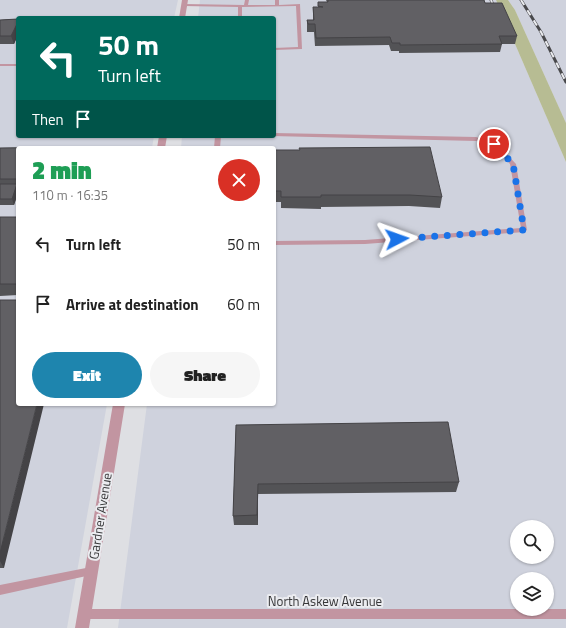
<!DOCTYPE html>
<meta charset="utf-8">
<style>
body{margin:0;font-family:"Titillium Web",sans-serif;background:#f6f6f6;color:#222;height:100vh;display:flex;flex-direction:column;font-size:15px;white-space:nowrap}
*{box-sizing:border-box;margin:0}
p{font-size:13px;color:#767676}
.icon{flex:none;width:22px;height:22px;fill:none;stroke:currentColor;stroke-width:2;stroke-linecap:round;stroke-linejoin:round}
.map{position:relative;flex:1;overflow:hidden}
.panel{position:absolute;left:16px;top:146px;width:260px;height:260px;display:flex;flex-direction:column;background:#fff;border-radius:4px;box-shadow:0 1px 3px #0004}
.panel>*{flex:none}
.guide{position:absolute;left:16px;top:16px;width:260px;height:122px;border-radius:4px;box-shadow:0 1px 3px #0004;background:#00695c;color:#fff;overflow:hidden}
.tools{position:absolute;left:510px;top:520px;display:grid;gap:8px}
.tools a{display:grid;place-items:center;width:44px;height:44px;border-radius:50%;background:#fff;box-shadow:0 1px 3px #0004;font-size:20px}
.pin{position:absolute;display:grid;place-items:center;width:34px;height:34px;color:#fff;margin:-17px;border:2px solid #fff;border-radius:50%;box-shadow:0 1px 4px #0007}
.me{position:absolute;width:44px;margin:-22px;rotate:86deg;stroke-linejoin:round;filter:drop-shadow(0 0 3px #0008)}
.turn{display:flex;align-items:center;gap:14px;height:84px;padding:0 16px;font-size:18px}
.turn .icon{width:52px;height:52px;stroke-width:2.5}
.turn b{display:block;font-size:28px;line-height:34px}
.then{display:flex;align-items:center;height:38px;padding:0 16px;background:#0003;gap:8px;font-size:15px}
.round{display:grid;place-items:center;flex:none;width:42px;height:42px;border-radius:21px;background:#f6f6f6}
.summary{display:flex;align-items:center;justify-content:space-between;height:68px;padding:0 16px}
h1{font-size:24px;font-weight:800;line-height:30px;color:#1e9e55}
.action{display:flex;gap:8px;margin-top:auto;padding:8px 16px}
.action a{flex:1;height:46px;border-radius:24px;background:#1e85ae;color:#fff;font-size:16px;font-weight:800;line-height:46px;text-align:center}
.action a+a{background:#f6f6f6;color:#222}
ul{padding:0;list-style:none}
li{display:flex;align-items:center;gap:12px;height:60px;padding:0 16px}
li div{flex:1}
li b{display:block;font-size:15px}
li em{font-style:normal}
.map>svg:first-child{display:block}
.built{fill:#cfd2dd;fill-rule:evenodd}
.green{fill:#b7bc93}
.lines{fill:none;stroke-linecap:round;stroke-linejoin:round}
.service{fill:#c295a1;fill-rule:evenodd}
.tertiary{fill:#c295a1;fill-rule:evenodd}
.rail-casing{stroke:#49494c;stroke-width:3}
.rail{stroke:#ebecf0;stroke-width:2;stroke-dasharray:6;stroke-linecap:butt}
.wall{fill:#535356}
.shaded-wall{fill:#444346}
.building{fill:#616064;stroke:#444346}
.route{stroke:#1a73e8;stroke-width:7;stroke-dasharray:0 12.6}
.labels{text-anchor:middle;dominant-baseline:central;stroke-width:4;stroke-linejoin:round;paint-order:stroke}
.near-street-label{font-size:13px;fill:#373739;stroke:#ebecf0}
</style>
<div class="map">
<svg width="566" height="628" viewBox="0 0 566 628">
<rect width="100%" height="100%" fill="#dedfe3"/>
<!-- built -->
<path class="built" d="M 0,0 L 178,0 L 174,18 L 18,18 L 18,136 L 154,136 L 152,148 L 18,148 L 18,404 L 107,404 L 67,628 L 0,628 Z
M 200,0 L 496,0 L 566,162 L 566,628 L 118,628 L 147,404 L 274,404 L 274,148 L 181,148 L 182,136 L 274,136 L 274,18 L 198,18 ZM 517,527 L 547,527 L 547,557 L 517,557 ZM 517,579 L 547,579 L 547,609 L 517,609 Z
M 508,0 L 566,0 L 566,123 L 515,10 Z"/>
<!-- green -->
<path class="green" d="M 496,0 L 508,0 L 515,10 L 566,123 L 566,162 Z"/>
<g class="lines">
<!-- service -->
<path class="service" d="M 245,0 L 249,0 L 248,5 L 275,5 L 275,0 L 279,0 L 279,5 L 300,4 L 302,49 L 274,50 L 274,48 L 298,47 L 296,6 L 242,7 L 242,18 L 238,18 L 238,7 L 184,6 L 182,5 L 184,4 L 244,5 Z
M 0,64 L 18,64 L 18,66 L 0,66 Z
M 274,133 L 476,137 L 496,143 L 516,164 L 527,230 L 524,232 L 365,244 L 274,245 L 274,241 L 365,240 L 521,228 L 510,164 L 492,145 L 476,141 L 272,136 L 274,136 Z
M 215,136 L 221,136 L 220,148 L 214,148 Z
M 91,567 L 94,568 L 96,571 L 94,574 L 91,575 L 0,595 L 0,585 Z
M 84,609 L 566,609 L 566,619 L 84,619 L 81,617 L 79,614 L 81,611 Z"/>
<!-- tertiary -->
<path class="tertiary" d="M 182,0 L 188,0 L 185,18 L 179,18 Z
M 159,136 L 167,136 L 165,148 L 157,148 Z
M 113,404 L 125,404 L 89,628 L 75,628 Z"/>
<!-- rail casing -->
<g class="rail-casing">
<path id="rail" d="M 491,0 L 495,10
M 521,0 L 541,32 L 566,82"/>
</g>
<!-- rail -->
<use href="#rail" class="rail"/>
</g>
<!-- wall -->
<path class="wall" d="M 326,0 L 484,0 L 485,3 L 517,36 L 515,44 L 502,44 L 500,52 L 399,53 L 399,51 L 391,51 L 389,45 L 315,46 L 314,32 L 307,32 L 307,20 L 313,20 L 313,7 L 318,7 L 318,2 L 327,2 Z
M 18,19 L 18,35 L 14,44 L 0,44 L 0,20 Z
M 80,147 L 80,148 L 18,148 L 18,193 L 14,205 L 0,205 L 0,148 Z
M 274,150 L 442,197 L 440,208 L 409,206 L 321,207 L 321,209 L 281,208 L 281,202 L 274,202 Z
M 0,217 L 18,217 L 18,295 L 0,296 Z
M 0,300 L 4,568 L 0,568 Z
M 236,425 L 459,482 L 456,492 L 258,494 L 258,525 L 234,525 L 233,516 Z"/>
<!-- shaded-wall -->
<path class="shaded-wall" d="M 18,22 L 18,35 L 14,44 L 11,36 Z
M 17,184 L 18,187 L 18,193 L 14,205 L 12,199 Z
M 37,404 L 44,404 L 4,568 L 0,561 L 0,553 Z
M 258,484 L 258,525 L 257,515 Z"/>
<!-- building -->
<path class="building" d="M 328,0 L 484,0 L 485,3 L 502,3 L 517,36 L 499,36 L 502,44 L 400,45 L 400,43 L 392,43 L 390,37 L 316,38 L 315,24 L 308,24 L 307,20 L 314,20 L 313,7 L 323,7 L 318,6 L 318,2 L 328,2 Z
M 18,19 L 18,22 L 11,36 L 0,36 L 0,20 Z
M 80,147 L 80,148 L 18,148 L 18,179 L 0,179 L 0,148 Z
M 430,147 L 442,197 L 410,195 L 321,195 L 321,197 L 281,197 L 281,191 L 274,191 L 274,150 L 300,150 L 299,148 Z
M 0,184 L 17,184 L 12,199 L 0,199 Z
M 0,217 L 18,217 L 18,284 L 0,284 Z
M 0,300 L 18,300 L 18,404 L 37,404 L 0,553 Z
M 448,422 L 459,482 L 258,484 L 257,515 L 233,516 L 236,425 Z"/>
<g class="lines">
<!-- route -->
<path class="route" d="M 397,239 L 524,230 L 513,164 L 494,144"/>
</g>
<g class="labels">
<!-- near-street labels -->
<g class="near-street-label">
<text transform="translate(100 516) rotate(-81)">Gardner Avenue</text>
<text x="325" y="601">North Askew Avenue</text>
</g>
</g>
</svg>
<div class="tools">
<a><svg class="icon" aria-label="search" viewBox="0 0 24 24"><circle cx="10" cy="10" r="6"/><path d="M15 15l6 6"/></svg></a>
<a><svg class="icon" aria-label="layers" viewBox="0 0 24 24"><path d="M12 4l9 5-9 5-9-5zM3 14l9 5 9-5"/></svg></a>
</div>
<div class="pin" style="left:494px;top:144px;background:#d93025"><svg class="icon" aria-label="arrive" viewBox="0 0 24 24"><path d="M6 21V4h12l-3 4 3 4H6"/></svg></div>
<svg class="me" style="left:397px;top:239px" viewBox="-20 -20 40 40"><path d="M0-17L14 15 0 8-14 15z" fill="#1a73e8" stroke="#fff" stroke-width="4"/></svg>
<div class="guide">
<div class="turn"><svg class="icon" aria-label="left" viewBox="0 0 24 24"><path d="M17 20v-9H6M10 6l-5 5 5 5"/></svg><div><b>50 m</b>Turn left</div></div>
<div class="then">Then<svg class="icon" aria-label="arrive" viewBox="0 0 24 24"><path d="M6 21V4h12l-3 4 3 4H6"/></svg></div>
</div>
<section class="panel">
<div class="summary"><div><h1>2 min</h1><p>110 m · 16:35</p></div><a class="round" style="background:#d93025;color:#fff"><svg class="icon" aria-label="close" viewBox="0 0 24 24"><path d="M6 6l12 12M18 6L6 18"/></svg></a></div>
<ul>
<li><svg class="icon" aria-label="left" viewBox="0 0 24 24"><path d="M17 20v-9H6M10 6l-5 5 5 5"/></svg><div><b>Turn left</b></div><em>50 m</em></li>
<li><svg class="icon" aria-label="arrive" viewBox="0 0 24 24"><path d="M6 21V4h12l-3 4 3 4H6"/></svg><div><b>Arrive at destination</b></div><em>60 m</em></li>
</ul>
<div class="action"><a>Exit</a><a>Share</a></div>
</section>
</div>
